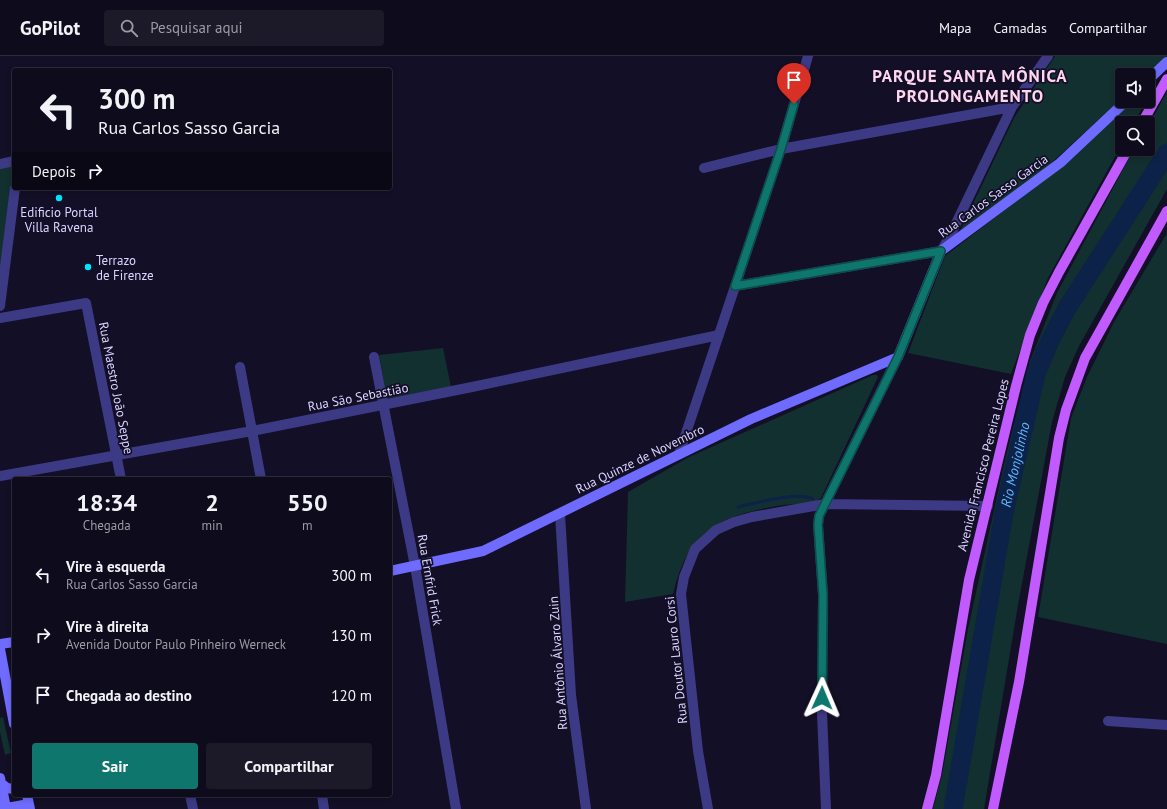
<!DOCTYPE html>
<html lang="pt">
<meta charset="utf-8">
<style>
body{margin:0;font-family:"PT Sans",sans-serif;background:#1c1929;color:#f1f3f6;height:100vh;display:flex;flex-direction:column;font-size:15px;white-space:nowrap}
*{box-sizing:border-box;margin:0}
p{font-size:13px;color:#9b9ba3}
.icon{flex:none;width:22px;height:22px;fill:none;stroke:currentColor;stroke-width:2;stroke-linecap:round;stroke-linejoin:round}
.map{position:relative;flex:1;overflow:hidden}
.panel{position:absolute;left:12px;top:421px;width:380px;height:320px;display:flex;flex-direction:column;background:#0e0b1c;border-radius:4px;box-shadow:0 2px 6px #0003,0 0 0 1px #2e2b3b}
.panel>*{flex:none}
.top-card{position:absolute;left:12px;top:12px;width:380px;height:122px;border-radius:4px;box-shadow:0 2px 6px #0003,0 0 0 1px #2e2b3b;background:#0e0b1c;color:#f1f3f6;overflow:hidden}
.fabs{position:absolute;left:1115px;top:12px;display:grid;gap:8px}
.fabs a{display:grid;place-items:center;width:40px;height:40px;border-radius:4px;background:#0e0b1c;box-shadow:0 2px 6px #0003,0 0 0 1px #2e2b3b;font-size:20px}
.pin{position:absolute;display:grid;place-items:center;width:34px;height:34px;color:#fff;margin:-41px -17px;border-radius:50% 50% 50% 0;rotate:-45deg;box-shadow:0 0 4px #0007}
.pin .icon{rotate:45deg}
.me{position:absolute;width:44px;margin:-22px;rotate:1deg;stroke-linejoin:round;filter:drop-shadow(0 0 3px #0008)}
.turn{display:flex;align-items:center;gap:14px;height:84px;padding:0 20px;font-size:18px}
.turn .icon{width:52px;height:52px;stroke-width:2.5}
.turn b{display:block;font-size:28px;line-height:34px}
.then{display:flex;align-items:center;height:38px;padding:0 20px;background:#0003;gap:8px;font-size:15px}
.eta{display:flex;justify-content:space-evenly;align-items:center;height:68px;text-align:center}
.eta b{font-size:24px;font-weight:700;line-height:28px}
.action{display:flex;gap:8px;margin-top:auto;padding:8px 20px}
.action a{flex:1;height:46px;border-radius:4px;background:#0f766e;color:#fff;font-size:16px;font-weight:700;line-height:46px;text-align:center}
.action a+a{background:#1c1929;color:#f1f3f6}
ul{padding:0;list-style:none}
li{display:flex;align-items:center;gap:12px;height:60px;padding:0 20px}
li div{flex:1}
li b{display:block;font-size:15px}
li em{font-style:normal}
header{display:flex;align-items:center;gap:24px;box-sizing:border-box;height:56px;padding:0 20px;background:#0e0b1c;border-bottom:1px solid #2e2b3b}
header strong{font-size:19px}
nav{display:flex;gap:22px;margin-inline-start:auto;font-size:14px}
.search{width:280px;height:36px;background:#1c1929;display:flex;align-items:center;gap:10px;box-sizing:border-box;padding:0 14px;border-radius:4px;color:#9b9ba3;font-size:15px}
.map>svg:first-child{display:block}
.green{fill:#12302f}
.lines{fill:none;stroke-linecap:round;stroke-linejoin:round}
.stream{stroke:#0c2248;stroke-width:3}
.river{stroke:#0c2248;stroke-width:19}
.street{stroke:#3d3a85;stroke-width:10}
.secondary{stroke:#6f6bff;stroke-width:10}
.primary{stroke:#c25bff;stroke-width:10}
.route-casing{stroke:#0a4d48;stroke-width:10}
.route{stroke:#0f766e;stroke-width:7}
.poi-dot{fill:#00e5ff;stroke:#130f26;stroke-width:1.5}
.labels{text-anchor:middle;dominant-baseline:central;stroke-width:3.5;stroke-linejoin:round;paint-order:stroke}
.street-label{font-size:13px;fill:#d9d4ff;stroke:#130f26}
.poi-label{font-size:13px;fill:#d9d4ff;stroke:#130f26}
.water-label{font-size:14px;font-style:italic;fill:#62b6ff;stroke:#130f26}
.district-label{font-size:17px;font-weight:bold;letter-spacing:1px;fill:#ffd6f0;stroke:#130f26}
</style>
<header>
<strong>GoPilot</strong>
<div class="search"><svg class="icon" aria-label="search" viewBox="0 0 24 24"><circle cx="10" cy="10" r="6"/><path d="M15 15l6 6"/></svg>Pesquisar aqui</div>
<nav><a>Mapa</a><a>Camadas</a><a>Compartilhar</a></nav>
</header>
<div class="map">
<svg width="1167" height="753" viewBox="0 0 1167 753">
<rect width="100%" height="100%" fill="#130f26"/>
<!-- green -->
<path class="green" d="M 1055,0 L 1167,0 L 1147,19 L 1122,19 L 1122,42 L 1048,110 L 960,175 L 1014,62 Z
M 1167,36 L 1167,133 L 1079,290 L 1065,321 L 1052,366 L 1018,549 L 984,753 L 933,753 L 942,719 L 968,573 L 1005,404 L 1030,305 L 1057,237 L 1134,93 L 1148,93 L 1148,70 Z
M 1129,45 L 1146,45 L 1134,67 L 1122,67 L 1122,88 L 1048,222 L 1011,318 L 908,297 L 945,200 L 1048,121 Z
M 13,109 L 0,217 L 0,112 Z
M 1167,177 L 1167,588 L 1038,561 L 1071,362 L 1087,321 L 1114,266 Z
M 443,292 L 451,331 L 390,342 L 387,341 L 379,299 Z
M 873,319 L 877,319 L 878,321 L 821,442 C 810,450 797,447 783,449 C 721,459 688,473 673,538 L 625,546 L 628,436 L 689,401 Z
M 3,661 L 11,697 L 5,699 L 0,676 L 0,662 Z"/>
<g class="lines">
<!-- stream -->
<path class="stream" d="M 738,451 C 756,447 797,435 813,443"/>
<!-- river -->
<path class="river" id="s1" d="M 953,753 L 1004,457 L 1036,318 L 1049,287 L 1067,252 L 1167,97"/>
<!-- street -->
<path class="street" d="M 0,108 L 14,105
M 704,112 L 781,93 L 1012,51
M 735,230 L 941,195 L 949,182 L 1012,51 L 1048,0
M 0,250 L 15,132
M 0,262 L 86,247 L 121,423
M 374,301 L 415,510 L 456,753
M 240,311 L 261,423
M 679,398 L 781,93 L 808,0
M 0,420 L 252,375 L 472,331 L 719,279
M 560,458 L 571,639 L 586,753
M 1108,665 L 1167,669
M 190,739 L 193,753
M 322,739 L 324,753
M 708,753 L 698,695 L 681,538 L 684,521 L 695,493 L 716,474 L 734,466 L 752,461 L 825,448 L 988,450
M 826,753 L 822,657 L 823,539 L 818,469 L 819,460 L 898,301"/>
<!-- secondary -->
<path class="secondary" d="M 1148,24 L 1167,6
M 390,515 L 483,495 L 751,363 L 898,301 L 941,195 L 1060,107 L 1126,45
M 0,588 L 14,586
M 0,593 L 14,668
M 0,722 L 6,752
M 1,727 L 7,732 L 14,733
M 27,739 L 30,753
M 1,753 L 29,748"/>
<!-- primary -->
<path class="primary" d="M 1142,67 L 1167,23
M 927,753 L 936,719 L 969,524 L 1016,330 L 1030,279 L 1043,247 L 1059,216 L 1128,93
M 993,753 L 1019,626 L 1059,382 L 1066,354 L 1085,302 L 1167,155"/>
</g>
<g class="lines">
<!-- route casing -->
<g class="route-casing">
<path id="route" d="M 794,48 L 781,93 L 735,230 L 941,195 L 898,301 L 819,460 L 818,469 L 823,539 L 822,642"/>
</g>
<!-- route -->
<use href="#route" class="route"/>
</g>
<!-- markers -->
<g class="poi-dot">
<circle cx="59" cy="142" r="4"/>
<circle cx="88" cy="211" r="4"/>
</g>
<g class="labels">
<!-- street labels -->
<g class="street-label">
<text transform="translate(993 140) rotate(-36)">Rua Carlos Sasso Garcia</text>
<text transform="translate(116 332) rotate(79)">Rua Maestro João Seppe</text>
<text transform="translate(358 341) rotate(-11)">Rua São Sebastião</text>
<text transform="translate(640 403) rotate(-26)">Rua Quinze de Novembro</text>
<text transform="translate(983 409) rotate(-76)">Avenida Francisco Pereira Lopes</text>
<text transform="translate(430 524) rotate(80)">Rua Ernfrid Frick</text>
<text transform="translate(676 604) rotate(-96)">Rua Doutor Lauro Corsi</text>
<text transform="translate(558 607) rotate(-94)">Rua Antônio Álvaro Zuin</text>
</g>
<!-- poi labels -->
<g class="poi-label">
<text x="59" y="156">Edificio Portal<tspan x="59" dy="15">Villa Ravena</tspan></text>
<text x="96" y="204" text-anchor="start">Terrazo<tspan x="96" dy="15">de Firenze</tspan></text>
</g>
<!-- water labels -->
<g class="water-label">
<text stroke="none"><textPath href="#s1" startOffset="350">Rio Monjolinho</textPath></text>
</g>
<!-- district labels -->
<g class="district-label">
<text x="970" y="20">PARQUE SANTA MÔNICA<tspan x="970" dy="20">PROLONGAMENTO</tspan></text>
</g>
</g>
</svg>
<div class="fabs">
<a><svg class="icon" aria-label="sound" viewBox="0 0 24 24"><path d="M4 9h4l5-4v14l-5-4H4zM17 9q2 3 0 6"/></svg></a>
<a><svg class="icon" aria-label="search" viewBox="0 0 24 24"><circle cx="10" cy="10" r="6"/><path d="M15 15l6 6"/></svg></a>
</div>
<div class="pin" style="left:794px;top:48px;background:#d93025"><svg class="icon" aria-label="arrive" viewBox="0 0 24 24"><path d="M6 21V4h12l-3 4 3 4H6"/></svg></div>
<svg class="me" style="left:822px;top:642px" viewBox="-20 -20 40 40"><path d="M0-17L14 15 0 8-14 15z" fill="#0f766e" stroke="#fff" stroke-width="4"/></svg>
<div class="top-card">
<div class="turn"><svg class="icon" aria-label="left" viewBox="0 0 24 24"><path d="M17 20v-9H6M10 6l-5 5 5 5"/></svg><div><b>300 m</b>Rua Carlos Sasso Garcia</div></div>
<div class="then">Depois<svg class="icon" aria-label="right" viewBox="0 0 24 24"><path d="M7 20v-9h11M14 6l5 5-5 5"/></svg></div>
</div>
<section class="panel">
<div class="eta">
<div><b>18:34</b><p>Chegada</p></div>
<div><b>2</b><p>min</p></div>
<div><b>550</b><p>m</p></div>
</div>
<ul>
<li><svg class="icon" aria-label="left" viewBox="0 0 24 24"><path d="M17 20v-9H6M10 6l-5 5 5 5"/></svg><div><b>Vire à esquerda</b><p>Rua Carlos Sasso Garcia</p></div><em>300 m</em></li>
<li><svg class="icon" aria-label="right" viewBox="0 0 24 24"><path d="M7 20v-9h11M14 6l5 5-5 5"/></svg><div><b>Vire à direita</b><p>Avenida Doutor Paulo Pinheiro Werneck</p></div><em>130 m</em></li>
<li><svg class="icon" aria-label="arrive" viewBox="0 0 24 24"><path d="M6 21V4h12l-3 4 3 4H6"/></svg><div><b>Chegada ao destino</b></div><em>120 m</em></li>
</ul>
<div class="action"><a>Sair</a><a>Compartilhar</a></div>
</section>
</div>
